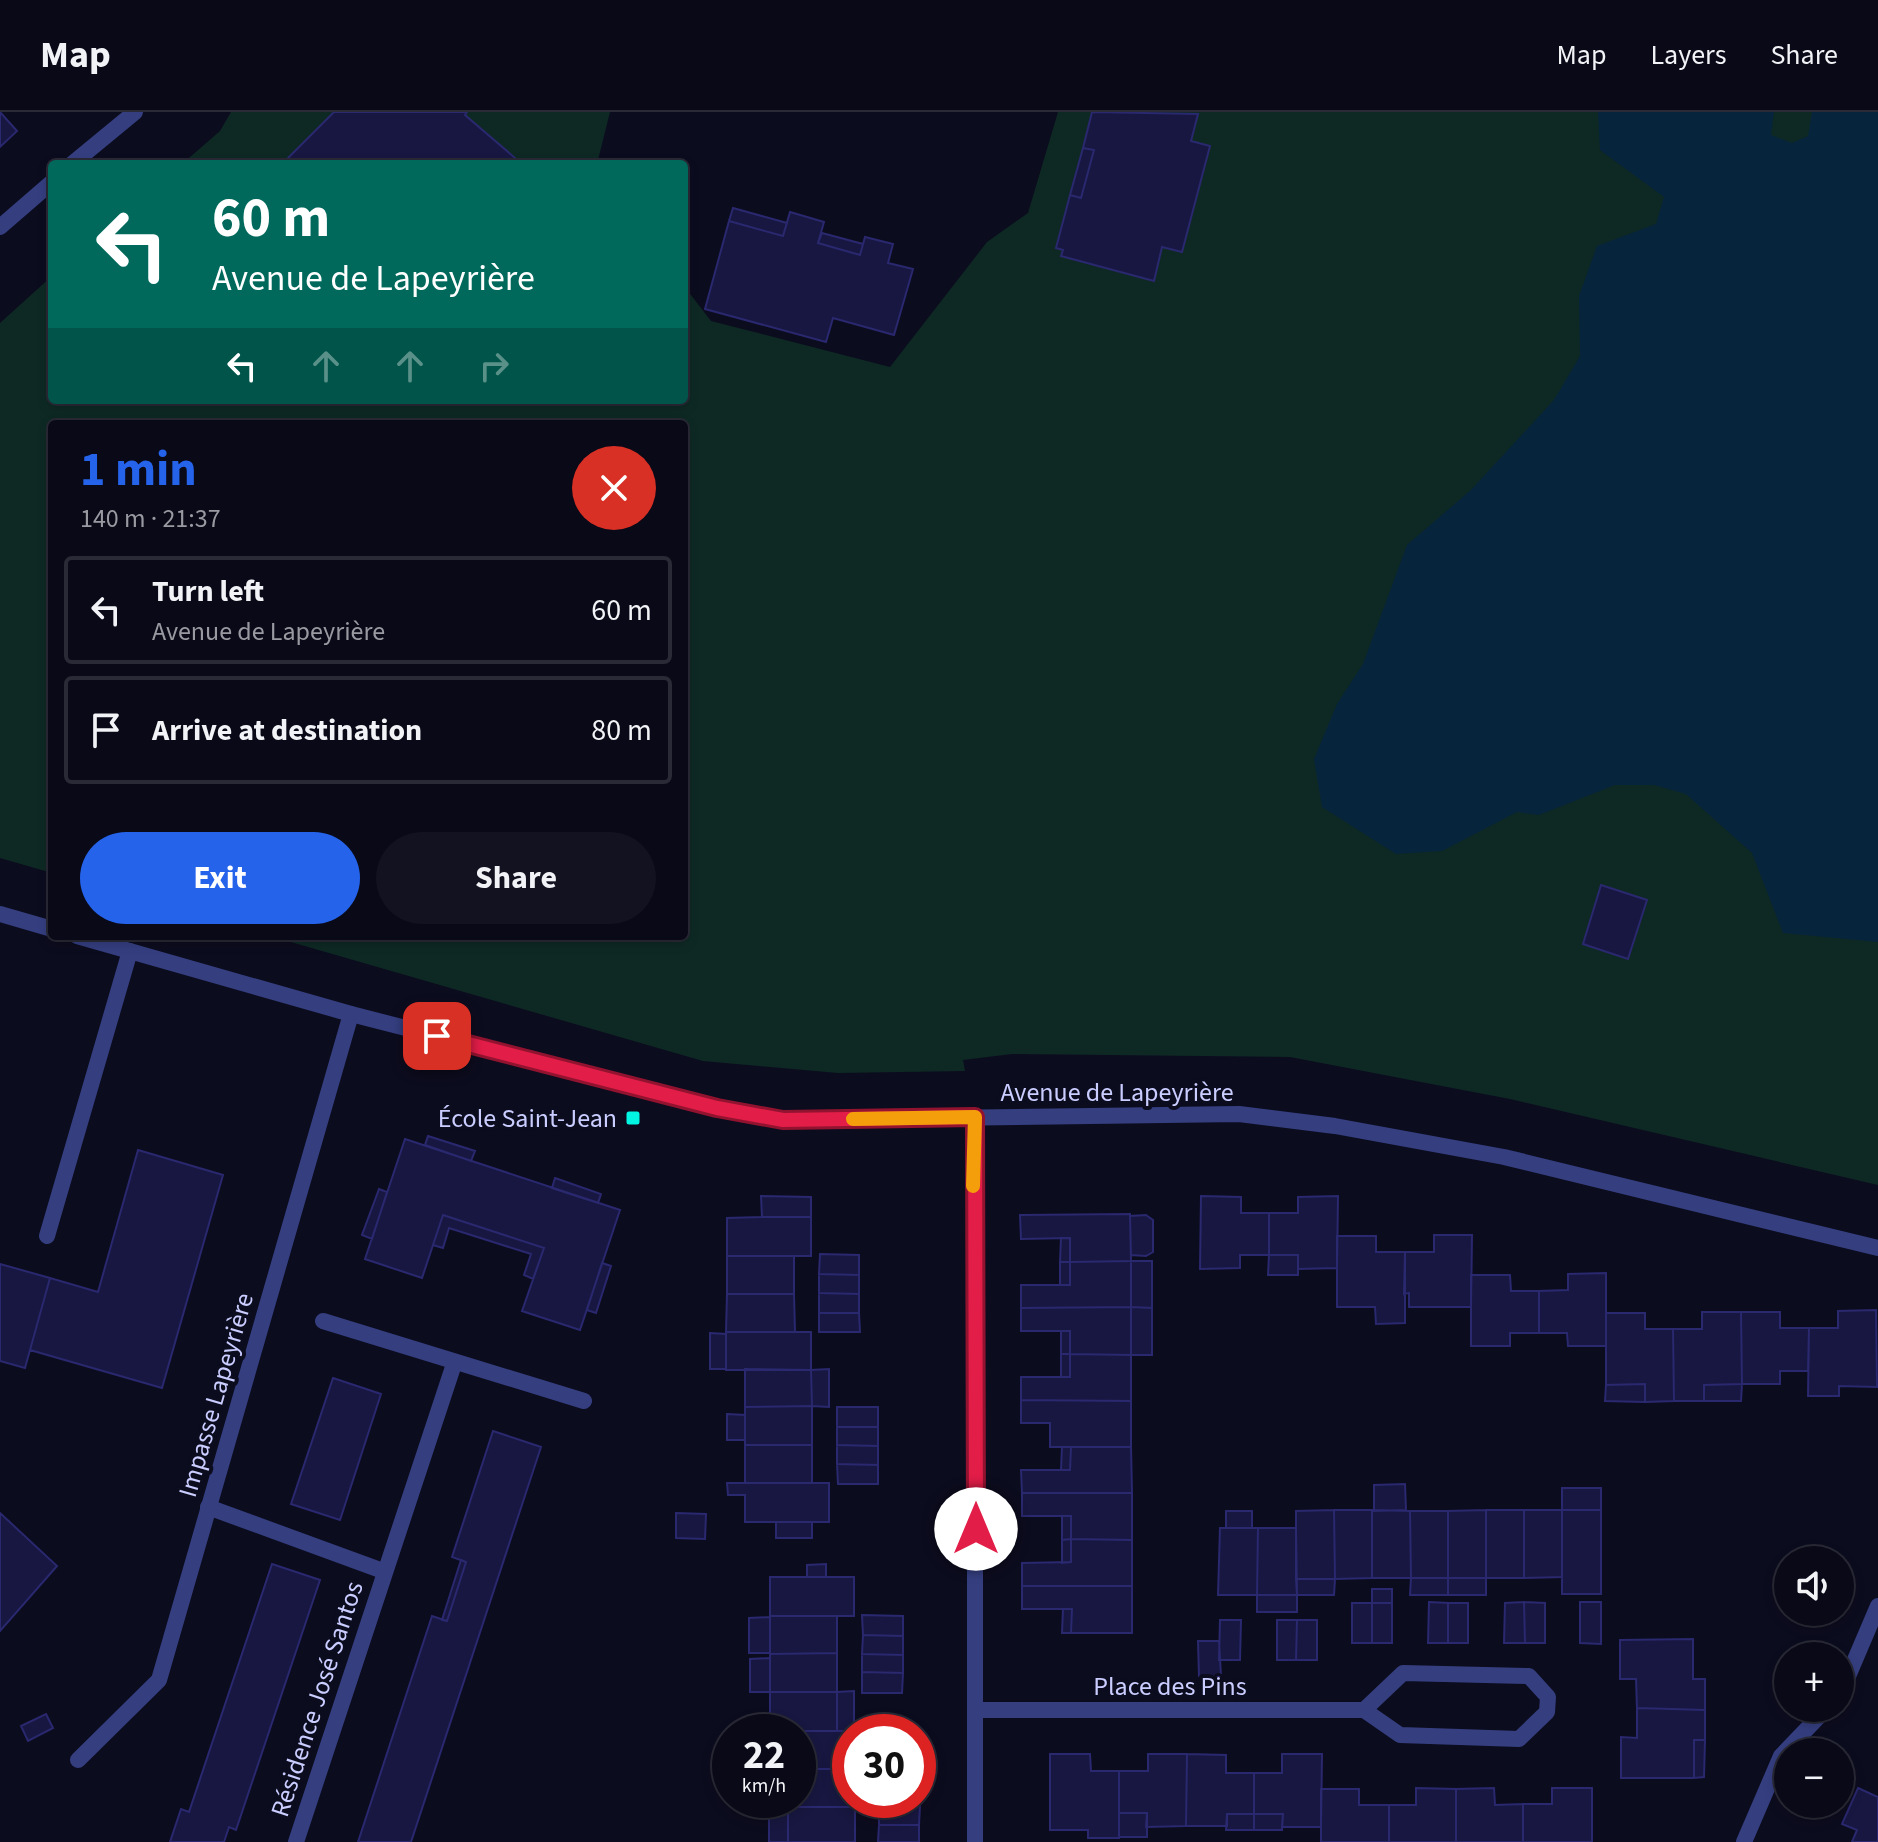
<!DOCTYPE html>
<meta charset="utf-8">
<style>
body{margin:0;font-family:"Source Sans 3",sans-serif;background:#121220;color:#f1f3f6;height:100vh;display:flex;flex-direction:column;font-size:30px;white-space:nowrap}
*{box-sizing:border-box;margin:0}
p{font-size:26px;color:#999aa1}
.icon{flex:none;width:44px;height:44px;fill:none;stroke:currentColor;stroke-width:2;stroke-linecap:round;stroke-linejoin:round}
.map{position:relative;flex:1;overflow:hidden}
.details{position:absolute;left:48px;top:308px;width:640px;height:520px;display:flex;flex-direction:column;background:#090917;border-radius:8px;box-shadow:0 4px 12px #0003,0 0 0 2px #292a36}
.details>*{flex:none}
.banner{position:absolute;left:48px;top:48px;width:640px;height:244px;border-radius:8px;box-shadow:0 4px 12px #0003,0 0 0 2px #292a36;background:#00695c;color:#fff;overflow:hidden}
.controls{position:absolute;left:1774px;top:1434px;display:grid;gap:16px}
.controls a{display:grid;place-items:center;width:80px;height:80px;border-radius:50%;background:#090917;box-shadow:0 4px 12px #0003,0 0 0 2px #292a36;font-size:40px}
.speed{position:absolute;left:712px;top:1602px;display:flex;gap:16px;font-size:40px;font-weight:700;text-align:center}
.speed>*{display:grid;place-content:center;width:104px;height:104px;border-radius:50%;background:#090917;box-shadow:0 4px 12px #0003,0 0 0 2px #292a36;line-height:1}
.speed small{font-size:20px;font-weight:400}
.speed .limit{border:12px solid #d22;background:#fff;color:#111}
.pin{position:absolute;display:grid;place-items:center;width:68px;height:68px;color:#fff;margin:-34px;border-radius:16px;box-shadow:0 4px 12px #0006}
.me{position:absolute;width:88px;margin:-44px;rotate:0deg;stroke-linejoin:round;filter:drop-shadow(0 0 6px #0008)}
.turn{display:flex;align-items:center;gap:28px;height:168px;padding:0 32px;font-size:36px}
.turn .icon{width:104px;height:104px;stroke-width:2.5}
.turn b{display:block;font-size:56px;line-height:68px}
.lanes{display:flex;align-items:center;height:76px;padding:0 32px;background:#0003;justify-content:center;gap:40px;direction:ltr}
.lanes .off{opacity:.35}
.round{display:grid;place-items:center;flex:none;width:84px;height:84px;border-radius:42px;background:#121220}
.overview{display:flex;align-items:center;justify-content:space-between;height:136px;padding:0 32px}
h1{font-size:48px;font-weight:700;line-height:60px;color:#2563eb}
.action{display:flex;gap:16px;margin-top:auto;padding:16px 32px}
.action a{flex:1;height:92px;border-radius:48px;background:#2563eb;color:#fff;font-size:32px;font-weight:700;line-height:92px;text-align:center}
.action a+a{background:#121220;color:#f1f3f6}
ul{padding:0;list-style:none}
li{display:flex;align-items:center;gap:24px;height:108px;margin:0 16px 12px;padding:0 16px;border:4px solid #292a36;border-radius:8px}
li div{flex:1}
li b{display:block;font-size:30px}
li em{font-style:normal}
header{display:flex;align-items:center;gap:48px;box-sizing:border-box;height:112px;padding:0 40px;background:#090917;border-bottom:2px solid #292a36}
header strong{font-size:38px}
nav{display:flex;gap:44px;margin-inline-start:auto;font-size:28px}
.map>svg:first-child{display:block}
.green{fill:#0e2924}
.water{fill:#07243d}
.building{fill:#181741;stroke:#2a286e;stroke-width:2}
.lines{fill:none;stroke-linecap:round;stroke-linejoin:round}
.service{stroke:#353f80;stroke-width:16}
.minor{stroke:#353f80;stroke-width:16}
.tertiary{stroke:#353f80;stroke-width:16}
.route-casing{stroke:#92132f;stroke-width:20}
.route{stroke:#e11d48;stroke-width:14}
.slow{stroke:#f59e0b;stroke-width:14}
.poi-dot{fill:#00f5e2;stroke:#0c0c1f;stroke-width:3}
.labels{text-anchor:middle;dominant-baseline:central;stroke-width:8;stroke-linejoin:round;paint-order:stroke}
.street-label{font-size:26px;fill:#cacdff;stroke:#0c0c1f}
.poi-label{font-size:26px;fill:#cacdff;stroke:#0c0c1f;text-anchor:end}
</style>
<header>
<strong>Map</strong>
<nav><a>Map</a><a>Layers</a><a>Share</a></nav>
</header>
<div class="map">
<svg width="1878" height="1730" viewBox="0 0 1878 1730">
<rect width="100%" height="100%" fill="#0c0c1f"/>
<!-- green -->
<path class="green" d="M 231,0 L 610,0 L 597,52 L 182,52 L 220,19 Z
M 1058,0 L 1878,0 L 1878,1073 L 1510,987 L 1290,945 L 1012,942 L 963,948 L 965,959 L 838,961 L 703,949 L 270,824 L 684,824 L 684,312 L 52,312 L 52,761 L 0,746 L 0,211 L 52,164 L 52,288 L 684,288 L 684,174 L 711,209 L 890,255 L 987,130 L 1028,101 Z"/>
<!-- water -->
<path class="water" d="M 1598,0 L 1774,0 L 1771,23 L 1792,31 L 1808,24 L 1812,0 L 1878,0 L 1878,830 L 1783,821 L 1752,741 L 1686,682 L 1654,673 L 1615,673 L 1539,703 L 1517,700 L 1442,739 L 1396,742 L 1322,695 L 1314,647 L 1337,592 L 1363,552 L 1407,433 L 1471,378 L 1554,288 L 1580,244 L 1579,184 L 1597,134 L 1656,112 L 1664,85 L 1600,38 Z"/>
<!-- building -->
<path class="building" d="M 0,0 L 17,19 L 0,35 Z
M 334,0 L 467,0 L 465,3 L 522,52 L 282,52 Z
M 1092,0 L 1198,2 L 1191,29 L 1210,34 L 1182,140 L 1162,135 L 1154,169 L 1061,144 L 1063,138 L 1056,136 L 1070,83 L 1081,86 L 1094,38 L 1083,36 Z
M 1083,36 L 1094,38 L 1081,86 L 1070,83 Z
M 733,96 L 787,111 L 783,124 L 729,109 Z
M 790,100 L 824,110 L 818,131 L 860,143 L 865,125 L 893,132 L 888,151 L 913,157 L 894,223 L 833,206 L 826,230 L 705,197 L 729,109 L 783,124 Z
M 822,121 L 863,132 L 860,143 L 818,131 Z
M 1601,773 L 1647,788 L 1628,847 L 1583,832 Z
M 428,1024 L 475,1039 L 471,1049 L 425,1033 Z
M 405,1027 L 620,1098 L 580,1218 L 522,1199 L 544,1136 L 443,1103 L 422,1166 L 365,1147 Z
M 138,1038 L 223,1063 L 162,1276 L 30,1238 L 50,1166 L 98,1180 Z
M 555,1066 L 601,1082 L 598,1091 L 552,1076 Z
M 379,1077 L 387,1080 L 372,1127 L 362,1123 Z
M 761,1084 L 811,1085 L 811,1105 L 762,1105 Z
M 1201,1084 L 1241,1085 L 1241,1101 L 1269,1101 L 1269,1143 L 1240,1143 L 1240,1156 L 1200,1157 Z
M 1338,1084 L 1337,1156 L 1298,1157 L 1298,1143 L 1269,1143 L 1269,1101 L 1298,1101 L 1298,1085 Z
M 1130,1102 L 1131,1149 L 1070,1150 L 1070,1126 L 1021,1127 L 1020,1103 Z
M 443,1103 L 544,1136 L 533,1167 L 524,1163 L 531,1142 L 449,1116 L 443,1136 L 433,1133 Z
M 1146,1103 L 1153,1108 L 1153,1140 L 1146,1144 L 1131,1143 L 1130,1104 Z
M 762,1105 L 811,1105 L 811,1144 L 727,1144 L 727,1106 Z
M 1434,1123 L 1472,1123 L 1471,1195 L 1409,1195 L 1409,1181 L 1404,1182 L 1405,1140 L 1434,1140 Z
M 1337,1124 L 1376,1124 L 1376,1140 L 1405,1140 L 1405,1211 L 1376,1212 L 1375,1195 L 1337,1195 Z
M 1061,1126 L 1070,1126 L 1070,1150 L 1060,1150 Z
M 820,1142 L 859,1143 L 859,1163 L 819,1162 Z
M 1269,1143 L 1298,1143 L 1298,1163 L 1268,1163 Z
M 727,1144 L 794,1144 L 794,1182 L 727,1182 Z
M 1131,1149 L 1152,1149 L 1152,1196 L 1131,1195 Z
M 1131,1149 L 1131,1195 L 1021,1196 L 1021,1173 L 1070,1173 L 1070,1150 Z
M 1060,1150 L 1070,1150 L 1070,1173 L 1060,1173 Z
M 602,1151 L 611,1154 L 596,1201 L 587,1198 Z
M 0,1152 L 50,1166 L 25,1256 L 0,1249 Z
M 1606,1161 L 1606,1234 L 1568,1234 L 1567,1221 L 1539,1221 L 1539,1179 L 1568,1178 L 1568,1162 Z
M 819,1162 L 859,1163 L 859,1182 L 819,1181 Z
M 1471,1163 L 1510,1163 L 1511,1179 L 1539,1179 L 1539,1221 L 1510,1221 L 1510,1234 L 1471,1234 Z
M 819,1181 L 859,1182 L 859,1201 L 819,1201 Z
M 727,1182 L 794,1182 L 795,1220 L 726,1220 Z
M 1131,1195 L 1152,1196 L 1152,1243 L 1131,1243 Z
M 1131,1195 L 1131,1243 L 1070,1242 L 1070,1219 L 1021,1219 L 1021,1196 Z
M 1876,1198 L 1877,1275 L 1839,1274 L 1839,1284 L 1808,1284 L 1809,1216 L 1838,1216 L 1838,1199 Z
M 1702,1200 L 1741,1200 L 1742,1272 L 1704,1273 L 1704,1289 L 1674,1289 L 1673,1217 L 1702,1217 Z
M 1741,1200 L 1780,1200 L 1780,1216 L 1809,1216 L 1808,1259 L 1780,1259 L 1780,1272 L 1742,1272 Z
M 819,1201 L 859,1201 L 860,1220 L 819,1220 Z
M 1606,1201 L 1645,1201 L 1645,1217 L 1673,1217 L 1674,1289 L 1645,1290 L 1645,1272 L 1606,1273 Z
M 1061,1219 L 1070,1219 L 1070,1242 L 1061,1242 Z
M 726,1220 L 811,1220 L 811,1258 L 726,1258 Z
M 710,1221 L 726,1222 L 726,1257 L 710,1257 Z
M 1061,1242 L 1070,1242 L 1070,1265 L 1061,1265 Z
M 1070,1242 L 1131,1243 L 1131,1289 L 1021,1288 L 1021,1265 L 1070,1265 Z
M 745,1257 L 811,1258 L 812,1294 L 745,1295 Z
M 829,1257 L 829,1295 L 812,1294 L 811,1258 Z
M 333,1266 L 381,1282 L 340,1408 L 291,1392 Z
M 1645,1272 L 1645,1290 L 1605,1289 L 1606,1273 Z
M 1742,1272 L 1741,1289 L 1704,1289 L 1704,1273 Z
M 1021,1288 L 1131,1289 L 1131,1335 L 1050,1335 L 1050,1311 L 1021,1311 Z
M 812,1294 L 812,1333 L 745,1333 L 745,1295 Z
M 837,1295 L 878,1295 L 878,1315 L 837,1315 Z
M 727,1302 L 745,1303 L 745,1328 L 727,1328 Z
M 837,1315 L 878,1315 L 878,1334 L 837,1333 Z
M 493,1319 L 541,1335 L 411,1730 L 358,1730 L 432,1504 L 447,1509 L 466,1450 L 452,1445 Z
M 745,1333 L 812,1333 L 812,1371 L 745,1371 Z
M 837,1333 L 878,1334 L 878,1353 L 837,1352 Z
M 1062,1335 L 1071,1335 L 1070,1358 L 1061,1358 Z
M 1071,1335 L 1131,1335 L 1132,1381 L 1022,1381 L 1021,1358 L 1070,1358 Z
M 837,1352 L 878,1353 L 878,1372 L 838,1372 Z
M 727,1371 L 829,1371 L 829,1410 L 745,1410 L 745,1383 L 728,1383 Z
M 1405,1372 L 1406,1398 L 1374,1399 L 1374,1373 Z
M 1562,1376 L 1601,1376 L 1601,1398 L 1562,1398 Z
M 1022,1381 L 1132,1381 L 1132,1428 L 1071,1427 L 1071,1404 L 1022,1404 Z
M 1334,1398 L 1372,1398 L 1372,1466 L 1335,1467 Z
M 1334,1398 L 1335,1467 L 1296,1467 L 1296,1399 Z
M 1372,1398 L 1410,1399 L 1411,1466 L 1372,1466 Z
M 1486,1398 L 1486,1466 L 1448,1466 L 1448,1399 Z
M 1486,1398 L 1524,1398 L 1524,1466 L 1486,1466 Z
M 1524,1398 L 1562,1398 L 1562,1465 L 1524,1466 Z
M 1562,1398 L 1601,1398 L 1601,1482 L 1562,1482 Z
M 1226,1399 L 1252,1399 L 1252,1416 L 1226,1416 Z
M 1410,1399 L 1448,1399 L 1448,1466 L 1411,1466 Z
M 0,1401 L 57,1454 L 0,1519 Z
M 676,1401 L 706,1402 L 705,1427 L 676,1426 Z
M 1062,1404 L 1071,1404 L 1071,1427 L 1062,1428 Z
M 776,1410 L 812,1410 L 812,1426 L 776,1426 Z
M 1220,1416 L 1258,1416 L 1257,1483 L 1218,1483 Z
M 1258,1416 L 1296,1416 L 1297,1483 L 1257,1483 Z
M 1071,1427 L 1071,1450 L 1062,1451 L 1062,1428 Z
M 1071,1427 L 1132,1428 L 1132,1474 L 1022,1474 L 1022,1451 L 1071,1450 Z
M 461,1448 L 466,1450 L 447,1509 L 442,1508 Z
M 272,1452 L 320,1468 L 236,1718 L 229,1715 L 224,1730 L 170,1730 L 181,1697 L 189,1700 Z
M 826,1452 L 826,1465 L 807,1465 L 807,1453 Z
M 770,1465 L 854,1465 L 854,1504 L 770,1504 Z
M 1411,1466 L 1448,1466 L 1448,1483 L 1410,1483 Z
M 1448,1466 L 1486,1466 L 1486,1483 L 1448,1483 Z
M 1296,1467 L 1335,1467 L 1334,1483 L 1297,1483 Z
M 1022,1474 L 1132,1474 L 1132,1521 L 1071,1521 L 1072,1497 L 1022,1497 Z
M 1372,1477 L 1392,1477 L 1392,1491 L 1372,1491 Z
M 1257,1483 L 1297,1483 L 1297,1500 L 1257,1500 Z
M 1429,1490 L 1448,1491 L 1448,1531 L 1428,1531 Z
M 1524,1490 L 1525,1531 L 1504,1531 L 1505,1491 Z
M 1524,1490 L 1545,1491 L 1545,1531 L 1525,1531 Z
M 1580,1490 L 1601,1490 L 1601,1532 L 1580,1531 Z
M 1352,1491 L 1372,1491 L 1372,1531 L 1352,1531 Z
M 1372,1491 L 1392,1491 L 1392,1531 L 1372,1531 Z
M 1448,1491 L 1468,1491 L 1468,1531 L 1448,1531 Z
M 1063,1497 L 1072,1497 L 1071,1521 L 1062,1521 Z
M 862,1503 L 903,1504 L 903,1524 L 863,1523 Z
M 770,1504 L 837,1504 L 837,1541 L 770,1542 Z
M 770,1505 L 770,1541 L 749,1541 L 749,1506 Z
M 1220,1508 L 1241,1508 L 1240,1548 L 1219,1548 Z
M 1277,1508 L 1297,1508 L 1296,1548 L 1277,1548 Z
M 1297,1508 L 1317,1508 L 1317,1548 L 1296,1548 Z
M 863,1523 L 903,1524 L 903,1543 L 862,1542 Z
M 1693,1527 L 1693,1567 L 1705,1567 L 1705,1598 L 1637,1596 L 1636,1567 L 1620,1567 L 1620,1528 Z
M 1198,1529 L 1219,1529 L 1221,1564 L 1199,1564 Z
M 837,1541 L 837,1580 L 770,1580 L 770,1542 Z
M 862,1542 L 903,1543 L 903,1561 L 862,1560 Z
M 770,1546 L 770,1580 L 750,1580 L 750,1547 Z
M 862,1560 L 903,1561 L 902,1581 L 862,1581 Z
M 854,1579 L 854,1619 L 837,1619 L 837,1580 Z
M 770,1580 L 837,1580 L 837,1619 L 770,1619 Z
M 1637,1596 L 1705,1598 L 1705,1628 L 1694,1628 L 1694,1666 L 1621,1666 L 1621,1625 L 1637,1626 Z
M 46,1602 L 53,1616 L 28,1629 L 21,1614 Z
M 787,1619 L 854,1619 L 850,1620 L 850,1657 L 798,1657 L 798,1620 Z
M 1694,1628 L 1705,1628 L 1704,1665 L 1694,1666 Z
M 1050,1642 L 1090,1642 L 1091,1659 L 1119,1659 L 1119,1726 L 1088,1726 L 1088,1718 L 1050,1718 Z
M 1148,1642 L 1187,1642 L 1186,1714 L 1146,1715 L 1147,1701 L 1119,1701 L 1119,1659 L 1148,1659 Z
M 1187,1642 L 1226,1643 L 1226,1661 L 1254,1661 L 1254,1702 L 1227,1702 L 1227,1714 L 1186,1714 Z
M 1282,1642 L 1322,1642 L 1321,1715 L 1282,1715 L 1283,1702 L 1254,1702 L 1254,1661 L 1282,1661 Z
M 798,1657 L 850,1657 L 850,1688 L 855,1688 L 855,1695 L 788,1695 L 787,1688 L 798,1688 Z
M 918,1675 L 920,1694 L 879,1694 L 879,1688 L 918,1688 Z
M 1416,1676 L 1456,1677 L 1456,1730 L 1389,1730 L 1389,1693 L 1416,1693 Z
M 1494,1676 L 1495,1693 L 1523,1692 L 1523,1730 L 1456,1730 L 1456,1677 Z
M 1552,1676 L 1592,1676 L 1592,1730 L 1523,1730 L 1523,1692 L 1552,1692 Z
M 1858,1676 L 1878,1685 L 1878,1730 L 1852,1730 L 1857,1718 L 1842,1712 Z
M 1321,1677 L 1359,1677 L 1359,1693 L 1389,1693 L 1389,1730 L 1321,1730 Z
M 775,1688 L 787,1688 L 788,1695 L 775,1694 Z
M 769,1694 L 788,1695 L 788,1730 L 769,1730 Z
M 879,1694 L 920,1694 L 919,1713 L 879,1713 Z
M 788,1695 L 855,1695 L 855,1730 L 788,1730 Z
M 1119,1701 L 1147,1701 L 1147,1725 L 1119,1725 Z
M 1227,1702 L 1254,1702 L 1254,1718 L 1226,1718 Z
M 1254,1702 L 1283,1702 L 1282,1718 L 1254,1718 Z
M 879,1713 L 919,1713 L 919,1730 L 878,1730 Z"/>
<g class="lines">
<!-- service -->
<path class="service" d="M 47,1124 L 130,839
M 1840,1583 L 1878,1494
M 78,1648 L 159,1568 L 351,902
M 1744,1730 L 1781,1644 L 1827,1596"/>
<!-- minor -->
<path class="minor" d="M 0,802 L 52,817
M 77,824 L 351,902 L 717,996 L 783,1008 L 1239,1002 L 1335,1014 L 1504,1045 L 1878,1136
M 323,1209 L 584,1289
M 208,1395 L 383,1459
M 976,1598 L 1364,1598 L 1400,1623 L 1519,1627 L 1547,1600 L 1548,1585 L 1529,1564 L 1403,1561 L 1364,1598
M 296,1730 L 454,1252
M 975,1730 L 975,1005"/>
<!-- tertiary -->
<path class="tertiary" d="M 72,52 L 135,0
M 0,115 L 52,70"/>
</g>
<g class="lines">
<!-- route casing -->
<g class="route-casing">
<path id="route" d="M 437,924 L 717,996 L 783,1008 L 975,1005 L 976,1417"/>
</g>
<!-- route -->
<use href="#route" class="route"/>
<!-- slow -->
<path class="slow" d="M 853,1007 L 975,1005 L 973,1074"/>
</g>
<!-- markers -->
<rect class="poi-dot" x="625" y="998" width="16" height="16" rx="4"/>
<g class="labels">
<!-- street labels -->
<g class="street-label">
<text x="1117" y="980">Avenue de Lapeyrière</text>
<text transform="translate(216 1283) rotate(-74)">Impasse Lapeyrière</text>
<text x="1170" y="1574">Place des Pins</text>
<text transform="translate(317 1587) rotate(-72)">Résidence José Santos</text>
</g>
<!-- poi labels -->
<g class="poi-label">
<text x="617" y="1006">École Saint-Jean</text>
</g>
</g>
</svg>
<div class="controls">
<a><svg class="icon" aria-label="sound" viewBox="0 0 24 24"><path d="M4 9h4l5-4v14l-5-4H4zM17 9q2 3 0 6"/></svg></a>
<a>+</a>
<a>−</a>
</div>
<div class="speed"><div>22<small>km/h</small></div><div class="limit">30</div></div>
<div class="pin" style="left:437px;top:924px;background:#d93025"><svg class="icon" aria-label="arrive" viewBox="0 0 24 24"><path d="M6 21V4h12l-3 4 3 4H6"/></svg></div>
<svg class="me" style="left:976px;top:1417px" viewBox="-20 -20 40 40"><circle r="19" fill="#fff"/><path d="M0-13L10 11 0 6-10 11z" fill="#e11d48"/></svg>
<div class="banner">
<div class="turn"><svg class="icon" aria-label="left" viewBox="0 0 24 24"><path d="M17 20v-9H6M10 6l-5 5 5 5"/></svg><div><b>60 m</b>Avenue de Lapeyrière</div></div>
<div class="lanes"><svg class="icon" aria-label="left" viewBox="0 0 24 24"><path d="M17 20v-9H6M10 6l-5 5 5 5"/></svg><svg class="icon off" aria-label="ahead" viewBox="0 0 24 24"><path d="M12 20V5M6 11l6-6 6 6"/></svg><svg class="icon off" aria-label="ahead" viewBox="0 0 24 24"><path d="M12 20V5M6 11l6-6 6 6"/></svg><svg class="icon off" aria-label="right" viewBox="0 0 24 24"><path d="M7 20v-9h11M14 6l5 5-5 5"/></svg></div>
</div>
<section class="details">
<div class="overview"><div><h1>1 min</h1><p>140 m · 21:37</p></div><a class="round" style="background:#d93025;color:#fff"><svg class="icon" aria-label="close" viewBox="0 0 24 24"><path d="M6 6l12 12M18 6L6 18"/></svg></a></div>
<ul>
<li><svg class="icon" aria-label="left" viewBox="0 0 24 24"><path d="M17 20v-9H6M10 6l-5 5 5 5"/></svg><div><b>Turn left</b><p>Avenue de Lapeyrière</p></div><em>60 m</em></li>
<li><svg class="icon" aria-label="arrive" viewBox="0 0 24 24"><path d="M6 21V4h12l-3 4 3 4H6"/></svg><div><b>Arrive at destination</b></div><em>80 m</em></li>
</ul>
<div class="action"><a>Exit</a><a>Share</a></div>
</section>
</div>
